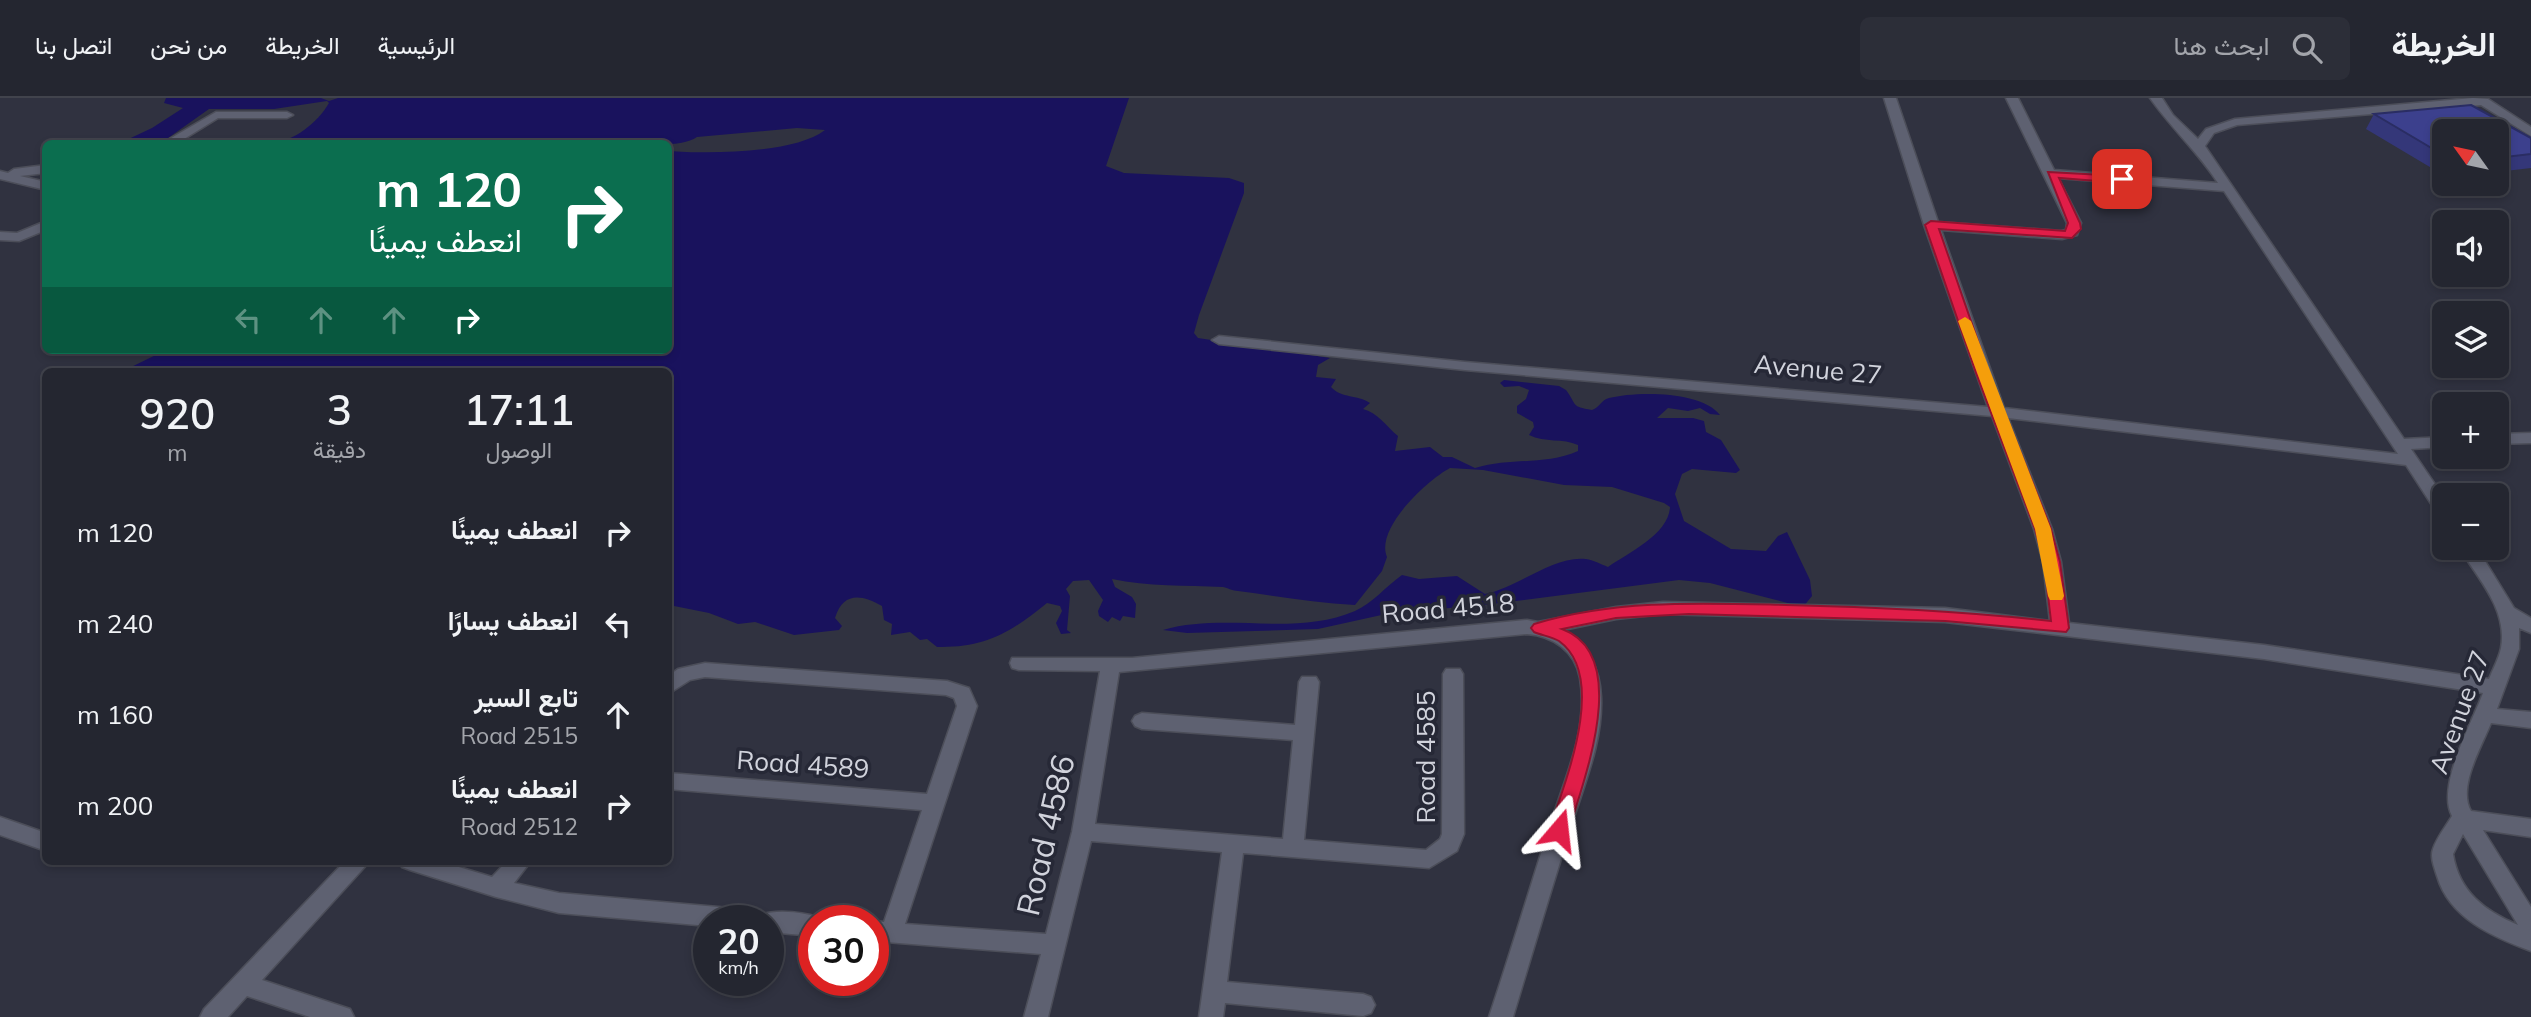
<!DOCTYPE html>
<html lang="ar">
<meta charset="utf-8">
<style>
body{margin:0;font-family:Mulish,Vazirmatn,sans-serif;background:#2c2e38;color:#f1f3f6;direction:rtl;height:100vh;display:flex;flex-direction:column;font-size:26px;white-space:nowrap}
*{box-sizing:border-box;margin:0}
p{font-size:23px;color:#a3a5ab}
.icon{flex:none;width:38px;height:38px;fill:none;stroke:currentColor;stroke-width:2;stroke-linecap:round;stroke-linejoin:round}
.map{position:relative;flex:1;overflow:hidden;direction:ltr}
.drawer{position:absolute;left:42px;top:270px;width:630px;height:497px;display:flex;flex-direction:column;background:#242630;border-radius:10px;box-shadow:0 4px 10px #0003,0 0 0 2px #41434c;direction:rtl}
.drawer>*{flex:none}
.top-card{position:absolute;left:42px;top:42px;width:630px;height:214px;border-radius:10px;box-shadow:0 4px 10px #0003,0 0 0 2px #41434c;direction:rtl;background:#0b6e4f;color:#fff;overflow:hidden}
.needle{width:46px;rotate:303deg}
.tools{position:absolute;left:2432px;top:21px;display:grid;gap:14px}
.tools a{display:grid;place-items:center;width:77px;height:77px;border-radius:10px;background:#242630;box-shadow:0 4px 10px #0003,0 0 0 2px #41434c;font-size:35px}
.speed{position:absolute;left:693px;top:807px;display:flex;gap:14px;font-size:35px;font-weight:700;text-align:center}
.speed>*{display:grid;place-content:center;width:91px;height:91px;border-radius:50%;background:#242630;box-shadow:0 4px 10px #0003,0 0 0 2px #41434c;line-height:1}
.speed small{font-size:18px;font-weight:400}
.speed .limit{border:10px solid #d22;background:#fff;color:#111}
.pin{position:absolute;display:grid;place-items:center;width:60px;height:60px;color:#fff;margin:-30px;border-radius:14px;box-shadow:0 4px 10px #0006}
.me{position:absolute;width:77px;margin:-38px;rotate:17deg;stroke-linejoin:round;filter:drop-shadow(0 0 5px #0008)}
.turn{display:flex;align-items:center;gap:24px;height:147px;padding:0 35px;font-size:32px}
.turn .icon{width:91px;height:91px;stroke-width:2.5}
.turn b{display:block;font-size:49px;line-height:60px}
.lanes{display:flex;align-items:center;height:66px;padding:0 35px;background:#0003;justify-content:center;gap:35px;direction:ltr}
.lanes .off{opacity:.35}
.eta{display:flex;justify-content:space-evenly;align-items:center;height:119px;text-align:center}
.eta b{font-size:42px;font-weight:600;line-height:49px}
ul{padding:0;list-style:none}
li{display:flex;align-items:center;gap:21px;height:91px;padding:0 35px}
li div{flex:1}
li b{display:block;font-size:26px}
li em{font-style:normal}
header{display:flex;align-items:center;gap:42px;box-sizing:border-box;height:98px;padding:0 35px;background:#242630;border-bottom:2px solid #41434c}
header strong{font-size:33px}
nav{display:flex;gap:38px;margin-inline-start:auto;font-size:24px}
.search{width:490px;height:63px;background:#2c2e38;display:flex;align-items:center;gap:18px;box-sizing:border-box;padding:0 24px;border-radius:10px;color:#a3a5ab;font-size:26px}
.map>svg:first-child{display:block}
.water{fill:#19125d}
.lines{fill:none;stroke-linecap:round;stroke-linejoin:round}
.minor-casing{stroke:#4c4e59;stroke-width:3}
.minor{fill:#5e6171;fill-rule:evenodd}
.wall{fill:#343779}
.building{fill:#3c408d;stroke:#2a2d63;stroke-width:2}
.route{fill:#e11d48;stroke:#92132f;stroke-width:2}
.slow{fill:#f59e0b}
.labels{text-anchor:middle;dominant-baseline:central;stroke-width:7;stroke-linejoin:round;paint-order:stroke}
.street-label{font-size:26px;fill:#d1d3dc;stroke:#262836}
.near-street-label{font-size:32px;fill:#d1d3dc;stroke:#262836}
</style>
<header>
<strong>الخريطة</strong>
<div class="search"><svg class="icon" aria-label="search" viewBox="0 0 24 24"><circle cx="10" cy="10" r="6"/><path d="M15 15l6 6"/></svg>ابحث هنا</div>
<nav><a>الرئيسية</a><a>الخريطة</a><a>من نحن</a><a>اتصل بنا</a></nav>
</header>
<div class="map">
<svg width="2531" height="919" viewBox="0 0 2531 919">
<rect width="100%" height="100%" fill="#303240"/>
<!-- water -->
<path class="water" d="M 166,0 L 321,0 L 329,3 L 338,0 L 1129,0 L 1106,68 L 1124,75 L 1229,80 L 1244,85 L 1244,95 L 1199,217 L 1194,235 L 1198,240 L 1330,260 L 1318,267 L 1316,279 L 1336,281 L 1331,289 C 1342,301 1357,296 1370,305 L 1363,311 C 1377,314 1387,329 1398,338 L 1395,353 L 1430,349 L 1443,359 L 1452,359 L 1475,370 C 1511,359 1544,368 1578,353 L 1578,347 C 1563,340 1545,345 1529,337 L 1534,329 L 1533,324 L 1517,315 L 1517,308 L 1526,301 L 1529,292 L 1519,288 L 1504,289 L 1500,285 L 1504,282 L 1559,288 L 1566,292 C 1578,308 1570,308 1592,312 C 1600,309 1601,302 1609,300 C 1637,293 1702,293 1720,317 L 1710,316 L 1700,310 L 1688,313 L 1668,310 L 1657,320 L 1693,320 L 1704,323 L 1706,334 L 1721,342 L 1740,372 L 1736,375 L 1692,371 L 1682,376 L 1675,396 L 1684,423 L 1731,451 L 1766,453 L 1778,438 L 1787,434 L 1810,482 L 1812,498 L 1803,509 L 1710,485 L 1679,482 L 1492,506 L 1386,516 L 1318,531 L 1187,535 L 1163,532 C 1225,514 1295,539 1355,513 C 1373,505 1386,488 1402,477 L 1419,481 L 1457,478 L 1485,496 C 1517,490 1554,457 1586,461 C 1593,462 1601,466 1608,469 C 1628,455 1669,436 1670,409 L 1664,405 L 1612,389 L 1564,387 L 1483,372 L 1450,370 C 1426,383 1375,431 1387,459 L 1382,473 L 1355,507 C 1316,505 1277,498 1238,493 C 1233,493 1228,490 1223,489 C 1186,487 1148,489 1112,481 L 1115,489 L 1132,499 L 1136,506 L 1135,520 L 1123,518 L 1120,523 L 1112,519 L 1108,524 L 1099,518 L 1098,513 L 1103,502 L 1089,482 L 1073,483 L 1066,491 L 1070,498 L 1067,532 L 1071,535 L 1061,536 L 1056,525 L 1062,513 L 1060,508 L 1047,505 C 1011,534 986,550 937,549 L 927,541 L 920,542 L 910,534 L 891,537 L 892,526 L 884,522 L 882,508 C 861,496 843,494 835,520 L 842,528 L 839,532 L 794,537 L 755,524 L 738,526 L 709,515 L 669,507 L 668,273 L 198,273 C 183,268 143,273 123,273 L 166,252 L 668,252 L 669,53 C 707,56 794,56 825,32 L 797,30 L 697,39 C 668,58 591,32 573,46 L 271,45 C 294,44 318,24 329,5 L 327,3 L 274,11 L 209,11 L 161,45 L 118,46 L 152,30 L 183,10 L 164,5 Z"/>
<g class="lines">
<!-- minor casing -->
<g class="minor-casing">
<path id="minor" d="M 1884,0 L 1896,0 L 1938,124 L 2061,133 L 2066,132 L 2067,125 L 2006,0 L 2018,0 L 2054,72 L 2218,85 C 2198,54 2171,30 2150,0 L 2162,0 L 2173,17 L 2198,41 L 2206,31 L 2235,21 L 2473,0 L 2488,1 L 2531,29 L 2531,38 L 2481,7 L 2237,27 L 2214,35 L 2205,48 L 2404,341 L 2445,339 L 2445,349 L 2411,351 L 2445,401 L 2445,419 L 2439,418 L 2406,367 L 2008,320 L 2052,431 L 2061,464 L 2069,525 L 2264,547 L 2489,581 C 2493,571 2499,560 2501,550 C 2508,512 2478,480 2459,450 L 2477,450 L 2514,510 L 2531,520 L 2531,535 L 2519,530 L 2519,551 L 2497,611 L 2531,614 L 2531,630 L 2491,625 C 2482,648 2457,689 2471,713 L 2531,721 L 2531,739 L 2483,732 L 2531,809 L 2531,853 C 2493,839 2449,820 2437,778 C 2434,769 2430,759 2433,751 C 2437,739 2446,728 2452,718 C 2436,688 2472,625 2483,595 L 2264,561 L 1945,524 L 1663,516 L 1616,521 L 1563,532 C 1588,546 1600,571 1601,599 C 1603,644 1584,686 1571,729 C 1551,792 1532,856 1513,919 L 1489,919 C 1510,856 1529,793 1549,730 C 1564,682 1589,632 1580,580 C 1575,553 1553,538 1527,536 L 1119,574 L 1095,726 L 1283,741 L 1293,642 L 1142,631 L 1135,628 L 1132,623 L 1135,618 L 1142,615 L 1295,627 L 1299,584 L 1302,579 L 1316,579 L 1319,584 L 1304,742 L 1426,752 L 1440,741 L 1442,736 L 1443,576 L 1446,571 L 1460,571 L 1463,576 L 1464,736 L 1457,753 L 1429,770 L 1243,755 L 1227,884 L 1363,896 L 1371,899 L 1375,907 L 1371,915 L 1363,918 L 1225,905 L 1223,919 L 1199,919 L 1222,754 L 1091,743 L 1048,919 L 1024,919 L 1041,856 L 873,843 L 873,823 L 884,824 L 922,712 L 668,691 L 668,675 L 927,696 L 957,608 L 954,600 L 946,597 L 705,579 L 690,582 L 668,596 L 668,578 L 678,571 L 705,565 L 947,583 L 969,590 L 977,608 L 905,826 L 1046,836 L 1072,734 L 1100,573 L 1019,572 L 1012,570 L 1010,565 L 1012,560 L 1132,560 L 1527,522 L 1538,524 L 1616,509 L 1663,504 L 1945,510 L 2050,523 L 2043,464 L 2034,431 L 1992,318 L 1465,272 L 1219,246 L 1212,242 L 1219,238 L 1465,264 L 1988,309 L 1924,127 ZM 2058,80 L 2224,93 L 2398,356 L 2004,310 L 1941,132 L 2062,141 L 2077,137 L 2081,125 ZM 2463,736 L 2518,827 C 2485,813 2459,794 2453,756 Z
M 216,14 L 287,14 L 293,17 L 287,20 L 218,20 L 176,46 L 161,46 Z
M 46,67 L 46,75 L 20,78 L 46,84 L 46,92 L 0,81 L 0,73 L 8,75 L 14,71 Z
M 46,123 L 46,132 L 19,143 L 0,142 L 0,134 L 17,135 Z
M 2531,335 L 2531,345 L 2497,346 L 2497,336 Z
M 0,719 L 46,735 L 46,753 L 0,737 Z
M 345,763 L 370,763 L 262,882 L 350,911 L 354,919 L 310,919 L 247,898 L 228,919 L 200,919 L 204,911 Z
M 399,763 L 439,763 L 492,779 L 507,763 L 531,763 L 514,785 L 559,795 L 752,812 L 761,817 C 776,811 809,814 823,822 L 814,822 L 814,838 L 768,834 L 768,822 L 709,822 L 709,828 L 559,815 L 496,799 L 410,772 L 402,769 Z"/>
</g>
<!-- minor -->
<use href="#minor" class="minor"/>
</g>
<!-- wall -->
<path class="wall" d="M 2471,7 L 2531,40 L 2531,70 L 2497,74 L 2497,33 L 2445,33 L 2445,78 L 2366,31 L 2374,16 Z"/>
<!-- building -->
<path class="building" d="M 2471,7 L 2531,40 L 2531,56 L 2497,60 L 2497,33 L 2445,33 L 2445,58 L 2374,16 Z"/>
<!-- route -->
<path class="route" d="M 2048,74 L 2122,78 L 2127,81 L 2122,85 L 2059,80 L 2080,125 L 2081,131 L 2072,140 L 1939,131 L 1989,275 L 2051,431 L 2060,464 L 2069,530 L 2066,534 L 1945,523 L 1689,516 L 1616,520 L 1562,531 C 1633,557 1583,683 1569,732 L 1566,738 L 1552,738 L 1549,732 C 1564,687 1609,579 1559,543 C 1552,539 1541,537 1534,534 L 1531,530 L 1534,526 C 1616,501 1702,505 1786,507 C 1877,509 1961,513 2051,523 L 2044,464 L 2035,431 L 1976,275 L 1925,127 L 1931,123 L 2065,133 L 2068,125 Z"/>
<!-- slow -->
<path class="slow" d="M 1965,219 L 1971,223 L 2051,431 L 2064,498 L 2062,502 L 2050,502 L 2048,498 L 2035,431 L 1958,223 Z"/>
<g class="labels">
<!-- street labels -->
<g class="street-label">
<text transform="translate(1818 271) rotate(5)">Avenue 27</text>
<text transform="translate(1448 510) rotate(-5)">Road 4518</text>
<text transform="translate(2459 614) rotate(-70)">Avenue 27</text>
<text transform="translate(1425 659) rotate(-90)">Road 4585</text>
<text transform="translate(803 666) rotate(4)">Road 4589</text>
</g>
<!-- near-street labels -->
<g class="near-street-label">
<text transform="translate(1045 737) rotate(-77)">Road 4586</text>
</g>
</g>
</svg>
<div class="tools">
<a><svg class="needle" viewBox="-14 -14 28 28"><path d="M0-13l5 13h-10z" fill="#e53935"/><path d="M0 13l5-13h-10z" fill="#a3a5ab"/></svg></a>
<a><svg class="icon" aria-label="sound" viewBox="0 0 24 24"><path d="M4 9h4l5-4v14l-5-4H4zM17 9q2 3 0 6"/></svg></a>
<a><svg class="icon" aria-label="layers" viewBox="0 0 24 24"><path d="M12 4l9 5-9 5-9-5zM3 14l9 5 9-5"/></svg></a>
<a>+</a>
<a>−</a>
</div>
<div class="speed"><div>20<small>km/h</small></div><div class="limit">30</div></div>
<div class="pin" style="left:2122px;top:81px;background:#d93025"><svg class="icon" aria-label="arrive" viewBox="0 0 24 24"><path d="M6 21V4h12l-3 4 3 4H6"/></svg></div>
<svg class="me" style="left:1559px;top:732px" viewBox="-20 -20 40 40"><path d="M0-17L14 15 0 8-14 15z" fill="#e11d48" stroke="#fff" stroke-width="4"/></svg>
<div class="top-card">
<div class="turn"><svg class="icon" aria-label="right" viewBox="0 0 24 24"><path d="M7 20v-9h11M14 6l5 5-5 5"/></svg><div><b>120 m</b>انعطف يمينًا</div></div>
<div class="lanes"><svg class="icon off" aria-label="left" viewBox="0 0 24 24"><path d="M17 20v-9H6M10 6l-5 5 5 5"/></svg><svg class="icon off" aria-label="ahead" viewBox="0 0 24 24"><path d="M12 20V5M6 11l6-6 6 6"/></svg><svg class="icon off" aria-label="ahead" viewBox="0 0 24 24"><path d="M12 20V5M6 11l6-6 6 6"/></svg><svg class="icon" aria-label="right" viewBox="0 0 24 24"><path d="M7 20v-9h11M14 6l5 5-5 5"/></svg></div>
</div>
<section class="drawer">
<div class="eta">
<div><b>17:11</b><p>الوصول</p></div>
<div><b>3</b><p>دقيقة</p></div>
<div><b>920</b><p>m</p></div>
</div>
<ul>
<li><svg class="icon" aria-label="right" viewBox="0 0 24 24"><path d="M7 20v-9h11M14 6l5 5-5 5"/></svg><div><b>انعطف يمينًا</b></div><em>120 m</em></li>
<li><svg class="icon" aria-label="left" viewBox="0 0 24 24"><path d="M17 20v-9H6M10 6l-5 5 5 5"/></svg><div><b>انعطف يسارًا</b></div><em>240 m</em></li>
<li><svg class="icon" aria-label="ahead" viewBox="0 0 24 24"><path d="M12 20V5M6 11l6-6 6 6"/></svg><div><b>تابع السير</b><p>Road 2515</p></div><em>160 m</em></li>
<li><svg class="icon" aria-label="right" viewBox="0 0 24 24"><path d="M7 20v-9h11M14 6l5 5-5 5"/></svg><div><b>انعطف يمينًا</b><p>Road 2512</p></div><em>200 m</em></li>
</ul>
</section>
</div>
